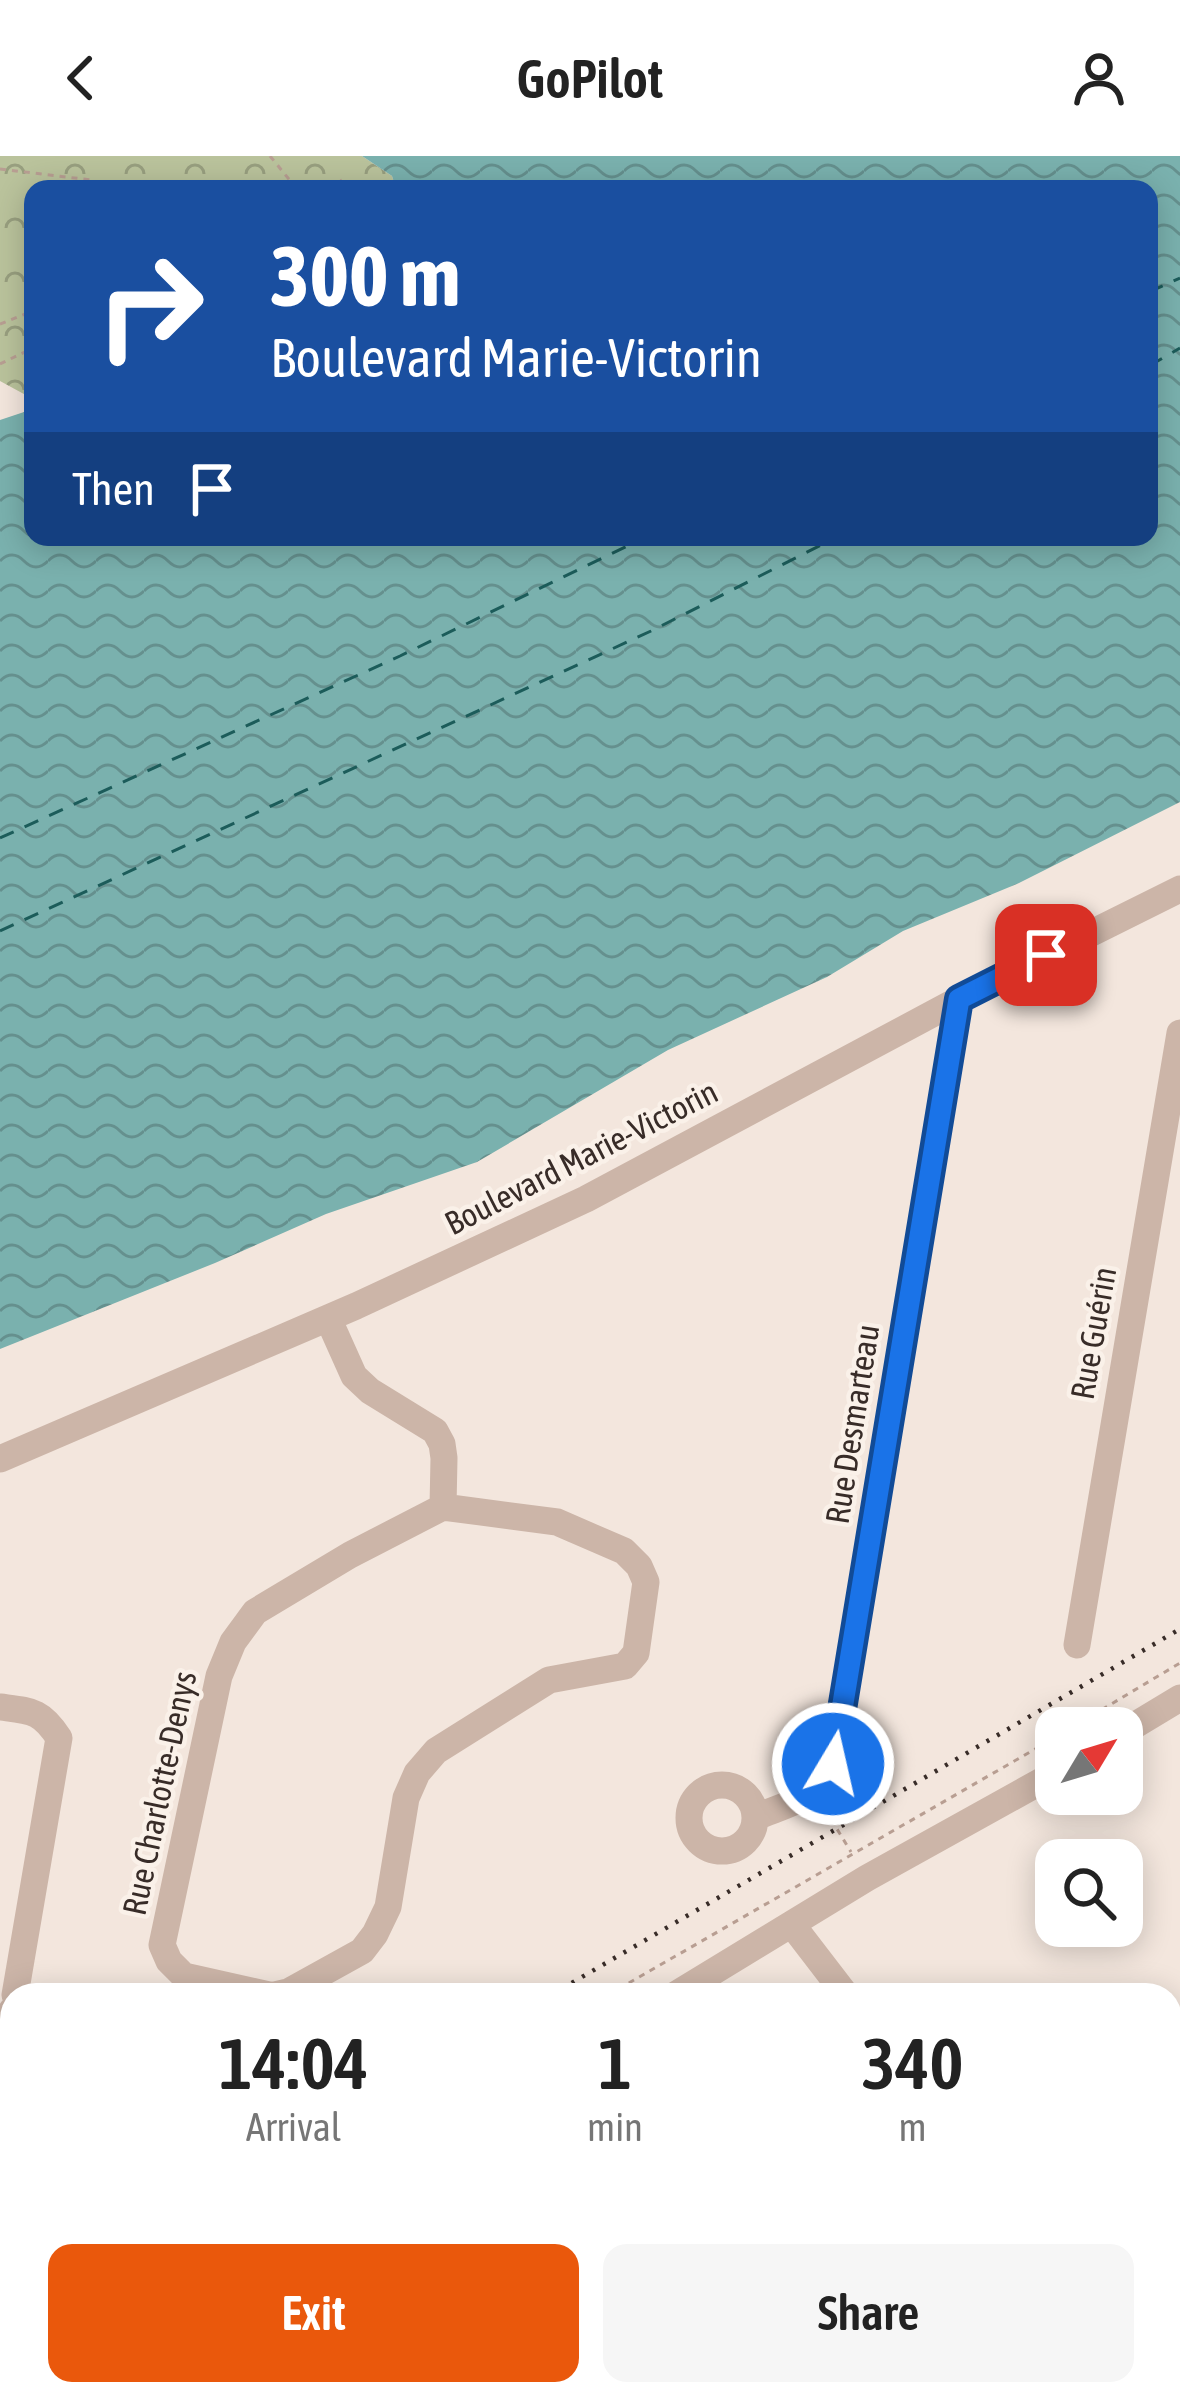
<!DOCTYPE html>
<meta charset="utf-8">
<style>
body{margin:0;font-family:"Asap Condensed",sans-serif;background:#f6f6f6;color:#222;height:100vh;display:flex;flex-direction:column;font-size:45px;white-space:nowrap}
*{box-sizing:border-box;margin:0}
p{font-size:39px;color:#767676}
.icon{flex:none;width:66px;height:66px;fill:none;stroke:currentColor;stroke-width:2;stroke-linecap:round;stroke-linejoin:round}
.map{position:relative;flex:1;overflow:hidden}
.details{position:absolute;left:0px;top:1827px;width:1182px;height:423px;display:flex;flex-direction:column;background:#fff;border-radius:36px 36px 0 0;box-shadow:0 6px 30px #0003}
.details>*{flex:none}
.hud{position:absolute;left:24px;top:24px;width:1134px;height:366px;border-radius:24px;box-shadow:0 6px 30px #0003;background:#1a4fa0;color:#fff;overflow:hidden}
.needle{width:78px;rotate:52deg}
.fabs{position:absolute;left:1035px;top:1551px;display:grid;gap:24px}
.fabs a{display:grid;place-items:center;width:108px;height:108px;border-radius:24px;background:#fff;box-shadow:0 6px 30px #0003;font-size:60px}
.pin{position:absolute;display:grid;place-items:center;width:102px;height:102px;color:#fff;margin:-51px;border-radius:24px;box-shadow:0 6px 18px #0006}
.me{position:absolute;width:132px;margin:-66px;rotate:9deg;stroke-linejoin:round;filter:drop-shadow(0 0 9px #0008)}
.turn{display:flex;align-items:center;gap:42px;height:252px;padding:0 48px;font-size:54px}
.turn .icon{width:156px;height:156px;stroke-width:2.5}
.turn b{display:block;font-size:84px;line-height:102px}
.then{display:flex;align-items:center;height:114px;padding:0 48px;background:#0003;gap:24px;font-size:45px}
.eta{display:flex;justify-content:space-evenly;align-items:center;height:204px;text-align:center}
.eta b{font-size:72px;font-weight:600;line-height:84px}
.button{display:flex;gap:24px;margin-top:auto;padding:24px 48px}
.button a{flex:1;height:138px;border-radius:24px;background:#ea580c;color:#fff;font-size:48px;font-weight:600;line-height:138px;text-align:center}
.button a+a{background:#f6f6f6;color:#222}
header{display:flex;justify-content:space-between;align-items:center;height:156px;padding:0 48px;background:#fff;font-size:54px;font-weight:600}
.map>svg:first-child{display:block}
.forest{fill:url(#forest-crowns)}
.water{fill:url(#water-waves)}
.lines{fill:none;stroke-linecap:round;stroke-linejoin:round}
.ferry{stroke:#1c5c5a;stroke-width:3;stroke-dasharray:15 12;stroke-linecap:butt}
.path{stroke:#b89e92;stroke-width:3;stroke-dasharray:6 6;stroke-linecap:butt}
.minor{stroke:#ccb5a8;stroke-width:27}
.rail{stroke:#382c28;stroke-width:4.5;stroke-dasharray:3 9;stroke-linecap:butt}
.route-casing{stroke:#114b97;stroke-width:30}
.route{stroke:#1a73e8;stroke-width:21}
.labels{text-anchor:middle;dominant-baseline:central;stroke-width:9;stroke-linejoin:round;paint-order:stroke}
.street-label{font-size:33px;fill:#382c28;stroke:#faf1e9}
</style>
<header><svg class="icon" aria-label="back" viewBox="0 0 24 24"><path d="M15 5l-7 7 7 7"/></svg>GoPilot<svg class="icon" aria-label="person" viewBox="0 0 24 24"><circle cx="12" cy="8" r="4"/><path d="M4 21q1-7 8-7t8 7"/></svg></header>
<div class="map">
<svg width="1180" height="2248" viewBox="0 0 1180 2248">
<defs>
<pattern id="forest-crowns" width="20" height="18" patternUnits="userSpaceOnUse" patternTransform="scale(3)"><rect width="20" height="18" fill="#bac39c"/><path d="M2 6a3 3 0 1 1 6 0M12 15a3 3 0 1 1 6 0" fill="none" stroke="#989f7f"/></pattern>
<pattern id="water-waves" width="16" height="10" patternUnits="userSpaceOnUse" patternTransform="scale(3)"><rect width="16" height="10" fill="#7ab1ae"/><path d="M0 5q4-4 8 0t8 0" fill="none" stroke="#65908e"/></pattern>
</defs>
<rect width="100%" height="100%" fill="#f3e6dd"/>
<!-- forest -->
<path class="forest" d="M 0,0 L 362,0 L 392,20 L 396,33 L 33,33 L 33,243 L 0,225 Z"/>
<!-- water -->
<path class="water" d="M 362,0 L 1180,0 L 1180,646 L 1019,727 L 903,775 L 827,821 L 668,894 L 477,1006 L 326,1058 L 215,1107 L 0,1193 L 0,264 L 33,253 L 33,381 L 1149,381 L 1149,33 L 396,33 L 392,20 Z"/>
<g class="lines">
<!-- ferry -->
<path class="ferry" d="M 1149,136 L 1180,122
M 1149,210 L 1180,192
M 0,682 L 400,500 L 646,381
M 0,775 L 651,475 L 837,381"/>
<!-- path -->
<path class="path" d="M 270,0 L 297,33
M 0,13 L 91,24 L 108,33
M 331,33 L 342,24
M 0,168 L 33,155
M 0,208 L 33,192
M 1071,1572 L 1180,1507
M 832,1650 L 837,1673 L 851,1696
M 608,1839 L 1056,1581"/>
<!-- minor -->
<path class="minor" d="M 328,1162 L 354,1220 L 370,1235 L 435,1275 L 442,1288 L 444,1302 L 443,1351
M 0,1303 L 356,1150 L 586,1043 L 977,834 L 1180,733
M 1077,1489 L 1180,877
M 0,1551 C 31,1555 41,1554 59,1582 L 15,1839
M 1122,1577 L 1180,1542
M689 1662a33 33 0 1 1 66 0a33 33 0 1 1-66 0Z
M 756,1661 C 787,1648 821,1642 833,1608 L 959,843
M 793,1770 L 846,1839
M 269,1839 L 184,1820 L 169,1805 L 162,1789 L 219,1520 L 233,1486 L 255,1456 L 350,1399 L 443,1351 L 557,1366 L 624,1395 L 639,1410 L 646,1426 L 636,1497 L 625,1510 L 549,1524 L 436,1595 L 417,1617 L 406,1642 L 388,1751 L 375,1778 L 362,1795 L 288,1836 L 275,1839
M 675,1839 L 867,1722 L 1056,1617
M 0,1923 L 12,1854
M 0,2226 L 12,2219
M 24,2238 L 30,2248
M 278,2248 L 280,2238
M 484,2248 L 486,2238"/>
<!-- rail -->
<path class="rail" d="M 551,1839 L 1180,1473
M 0,2161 L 12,2154"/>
</g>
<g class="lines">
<!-- route casing -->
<g class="route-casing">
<path id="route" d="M 833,1608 L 959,843 L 1046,799"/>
</g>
<!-- route -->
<use href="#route" class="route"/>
</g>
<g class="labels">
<!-- street labels -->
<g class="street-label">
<text transform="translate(581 1001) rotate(-27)">Boulevard Marie-Victorin</text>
<text transform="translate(1093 1177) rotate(-80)">Rue Guérin</text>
<text transform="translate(852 1268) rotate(-81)">Rue Desmarteau</text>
<text transform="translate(159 1637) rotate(-78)">Rue Charlotte-Denys</text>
</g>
</g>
</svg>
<div class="fabs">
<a><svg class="needle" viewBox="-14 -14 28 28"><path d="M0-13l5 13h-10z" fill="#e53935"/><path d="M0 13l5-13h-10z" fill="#767676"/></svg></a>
<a><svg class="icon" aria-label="search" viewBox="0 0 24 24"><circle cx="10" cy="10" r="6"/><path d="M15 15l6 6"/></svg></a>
</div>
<div class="pin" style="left:1046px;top:799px;background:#d93025"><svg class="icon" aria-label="arrive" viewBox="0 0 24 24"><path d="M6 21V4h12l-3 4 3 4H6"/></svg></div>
<svg class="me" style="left:833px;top:1608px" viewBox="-20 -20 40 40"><circle r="17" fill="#1a73e8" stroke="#fff" stroke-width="3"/><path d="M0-11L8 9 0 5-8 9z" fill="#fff"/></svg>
<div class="hud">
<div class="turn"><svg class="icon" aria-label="right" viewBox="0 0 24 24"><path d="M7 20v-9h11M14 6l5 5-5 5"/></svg><div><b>300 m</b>Boulevard Marie-Victorin</div></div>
<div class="then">Then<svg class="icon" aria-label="arrive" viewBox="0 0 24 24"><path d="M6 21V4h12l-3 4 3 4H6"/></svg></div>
</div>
<section class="details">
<div class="eta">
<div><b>14:04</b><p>Arrival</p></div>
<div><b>1</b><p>min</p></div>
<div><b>340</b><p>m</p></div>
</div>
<div class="button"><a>Exit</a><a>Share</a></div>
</section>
</div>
